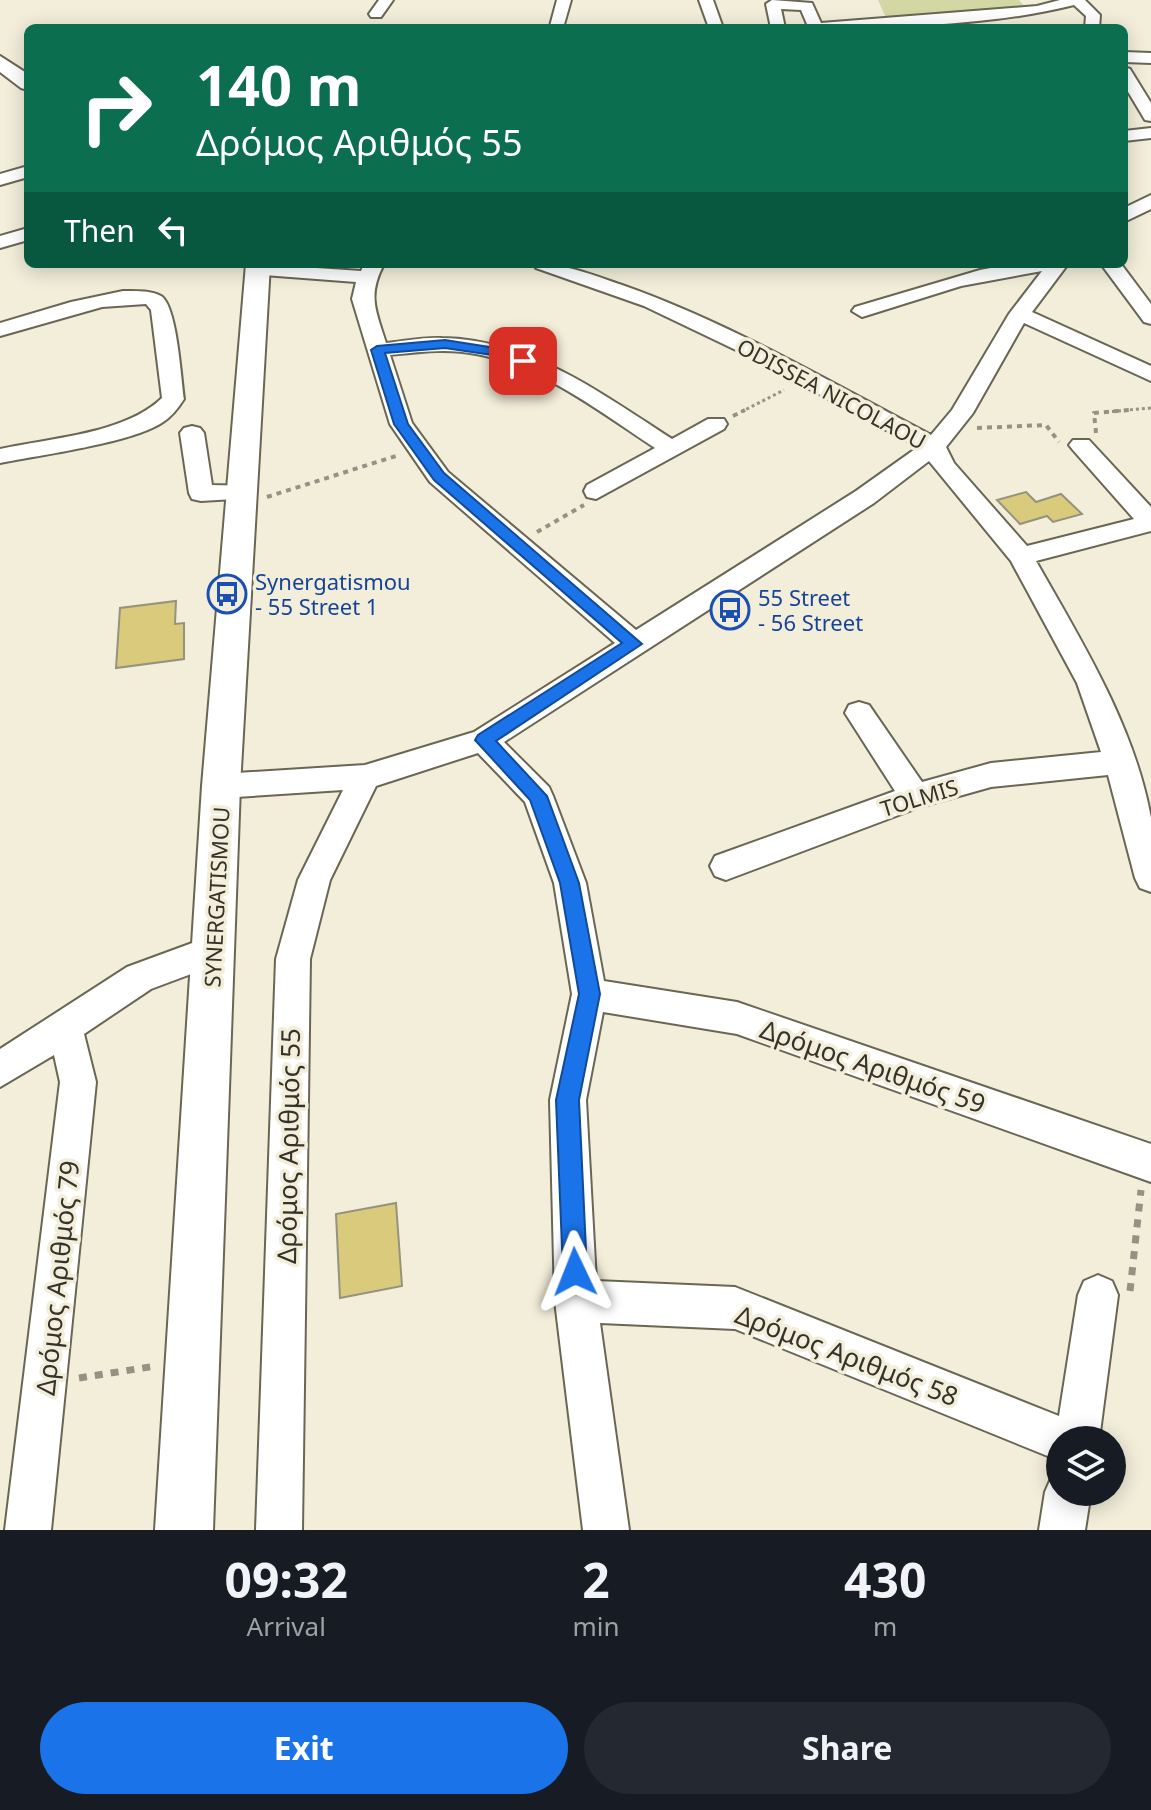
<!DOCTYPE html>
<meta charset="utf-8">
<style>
body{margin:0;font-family:"Noto Sans",sans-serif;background:#242831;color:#f1f3f6;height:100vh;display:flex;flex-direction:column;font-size:30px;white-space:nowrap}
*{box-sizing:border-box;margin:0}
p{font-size:26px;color:#9ea1a6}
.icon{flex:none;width:44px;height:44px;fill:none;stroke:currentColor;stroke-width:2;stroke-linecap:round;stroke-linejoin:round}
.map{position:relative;height:1530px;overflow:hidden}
.side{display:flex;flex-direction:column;background:#171b24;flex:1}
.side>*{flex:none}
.top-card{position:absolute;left:24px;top:24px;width:1104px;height:244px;border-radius:12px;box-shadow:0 4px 20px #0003;background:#0b6e4f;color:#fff;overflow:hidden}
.tools{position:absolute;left:1046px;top:1426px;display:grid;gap:16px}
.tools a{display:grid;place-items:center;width:80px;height:80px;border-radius:50%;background:#171b24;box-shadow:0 4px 20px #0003;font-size:40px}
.pin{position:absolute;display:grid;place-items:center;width:68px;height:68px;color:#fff;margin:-34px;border-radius:16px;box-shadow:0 4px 12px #0006}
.me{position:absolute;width:88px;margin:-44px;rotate:358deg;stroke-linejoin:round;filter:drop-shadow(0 0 6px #0008)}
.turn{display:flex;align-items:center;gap:28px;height:168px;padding:0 40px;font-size:36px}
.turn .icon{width:104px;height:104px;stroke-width:2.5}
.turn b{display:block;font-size:56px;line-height:68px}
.then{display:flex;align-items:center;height:76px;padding:0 40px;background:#0003;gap:16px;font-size:30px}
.eta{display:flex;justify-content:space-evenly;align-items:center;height:136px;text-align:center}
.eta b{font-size:48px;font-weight:700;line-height:56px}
.action{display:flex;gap:16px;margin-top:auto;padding:16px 40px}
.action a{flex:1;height:92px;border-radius:48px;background:#1a73e8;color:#fff;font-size:32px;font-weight:700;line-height:92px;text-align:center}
.action a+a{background:#242831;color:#f1f3f6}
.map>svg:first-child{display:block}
.green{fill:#d3d7a3}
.building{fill:#d9cb7b;stroke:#95927f;stroke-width:2}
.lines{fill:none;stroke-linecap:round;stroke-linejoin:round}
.minor-casing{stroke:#696654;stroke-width:4}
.major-casing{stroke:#696654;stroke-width:4}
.path-far2{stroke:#959284;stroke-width:3;stroke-dasharray:3 3;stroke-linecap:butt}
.path-far1{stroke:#959284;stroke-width:4;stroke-dasharray:5 5;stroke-linecap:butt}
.path{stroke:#959284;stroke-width:7;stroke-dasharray:8 8;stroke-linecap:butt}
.minor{fill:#fff;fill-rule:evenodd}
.major{fill:#fff;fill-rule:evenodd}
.route{fill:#1a73e8;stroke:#114b97;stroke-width:2}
.labels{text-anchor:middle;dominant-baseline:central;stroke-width:7;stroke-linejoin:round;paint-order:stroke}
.street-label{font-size:22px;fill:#34322a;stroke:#f2eeda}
.transit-label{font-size:22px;fill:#164399;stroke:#f2eeda;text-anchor:start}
.near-street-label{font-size:26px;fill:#34322a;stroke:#f2eeda}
</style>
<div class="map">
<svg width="1151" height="1530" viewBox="0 0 1151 1530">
<rect width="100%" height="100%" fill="#f2eeda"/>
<!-- green -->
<path class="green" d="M 878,0 L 1019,0 L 1026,8 L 887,20 Z"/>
<!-- building -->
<path class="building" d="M 1026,492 L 1036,502 L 1061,494 L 1082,514 L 1053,522 L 1047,516 L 1020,524 L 997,500 Z
M 176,601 L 175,624 L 184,623 L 184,659 L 116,668 L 120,608 Z
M 396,1203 L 402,1286 L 340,1298 L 336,1214 Z"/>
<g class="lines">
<!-- minor casing -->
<g class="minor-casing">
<path id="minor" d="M 379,0 L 393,0 L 381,17 L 371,17 L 369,14 Z
M 557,0 L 571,0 L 563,28 L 550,26 Z
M 699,0 L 713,0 L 723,28 L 709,28 Z
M 772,0 L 812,3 L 821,23 L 1037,6 L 1060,0 L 1085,0 L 1100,15 L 1099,28 L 1085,28 L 1086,16 L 1074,5 C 991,26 889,28 803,28 L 807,24 L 801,10 L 781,9 L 785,28 L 771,28 L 766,4 Z
M 1124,52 L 1151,53 L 1151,63 L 1124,62 Z
M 1124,67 L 1130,69 L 1151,103 L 1151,121 L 1145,120 L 1124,85 Z
M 1151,128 L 1151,138 L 1124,141 L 1124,131 Z
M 28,166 L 28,177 L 0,185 L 0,174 Z
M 1151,195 L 1151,209 L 1124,222 L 1124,208 Z
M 28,228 L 28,240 L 0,248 L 0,236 Z
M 257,264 L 361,271 L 364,264 L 384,264 C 367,296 376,311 386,343 C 405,341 423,337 442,338 C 529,339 602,394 672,439 L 708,419 L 724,419 L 727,424 L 724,429 L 596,499 L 587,497 L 584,491 L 587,485 L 655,448 C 600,412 542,366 476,354 C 447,348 419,352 390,355 L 412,423 L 448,472 L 636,630 L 856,491 L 918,447 L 738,351 L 644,306 L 536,268 L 533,264 C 567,264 590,274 622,285 C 730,323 830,382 931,435 L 952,410 L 1009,314 L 1042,271 L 961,286 L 862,317 L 852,311 L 855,307 L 980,270 L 1012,264 L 1068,264 L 1032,312 L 1151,366 L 1151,381 L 1024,323 L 973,413 L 946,447 L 954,463 L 1027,546 L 1134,519 L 1073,450 L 1069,445 L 1073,440 L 1089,440 L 1151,507 L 1151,531 L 1036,561 C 1082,642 1134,725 1151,818 C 1151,841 1151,868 1151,892 L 1140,888 L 1135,878 L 1108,775 L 991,787 L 920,807 L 726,880 L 715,876 L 710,866 L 715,856 L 895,791 L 845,713 L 849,705 L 859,702 L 869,705 L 922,782 L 991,763 L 1101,752 L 1077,683 L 1011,561 L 929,461 L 874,503 L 504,742 L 549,787 L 553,796 L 586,883 L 604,981 L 737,1002 L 1151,1144 L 1151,1182 L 737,1034 L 603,1012 L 586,1100 L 596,1281 L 735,1287 L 1059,1416 L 1078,1295 L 1084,1281 L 1098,1275 L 1112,1281 L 1118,1295 L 1099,1440 L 1060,1440 L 1060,1461 L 735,1329 L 600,1323 L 629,1530 L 583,1530 L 555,1301 L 550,1100 L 572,994 L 554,883 L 525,802 L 478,753 L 376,786 L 330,880 L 310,959 L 302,1530 L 256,1530 L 276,959 L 298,880 L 343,790 L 221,798 L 210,795 L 206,786 L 210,777 L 221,774 L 365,765 L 474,732 L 615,643 L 430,482 L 390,424 L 352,299 L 356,282 L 250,274 L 247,270 Z
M 1101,264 L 1121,264 L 1151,304 L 1151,324 L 1144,322 Z
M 123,291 C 135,291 150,290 161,296 C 177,306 181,379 184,399 C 179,407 171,417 163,422 C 132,443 40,455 0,463 L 0,449 C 50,438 125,434 162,398 L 151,310 L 146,304 L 102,307 L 0,336 L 0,323 L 71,302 Z
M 192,426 L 200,428 L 204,433 L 212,485 L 251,486 L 254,492 L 251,498 L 201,501 L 192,499 L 189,493 L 180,433 L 184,428 Z
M 214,935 L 226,939 L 231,950 L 226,961 L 151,989 L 84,1034 L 96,1082 L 51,1530 L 5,1530 L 60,1082 L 54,1055 L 0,1087 L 0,1049 L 127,967 Z
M 1060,1473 L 1060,1492 L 1091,1492 L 1085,1530 L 1039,1530 L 1045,1492 L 1052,1476 Z"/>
</g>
<!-- major casing -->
<g class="major-casing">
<path id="major" d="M 0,56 L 28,74 L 28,90 L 21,88 L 0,72 Z
M 246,264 L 270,264 L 240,786 L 213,1530 L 155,1530 L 202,786 Z"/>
</g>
<!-- path-far2 -->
<path class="path-far2" d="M 741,412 L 784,390
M 1106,412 L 1151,408"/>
<!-- path-far1 -->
<path class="path-far1" d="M 733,416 L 745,410
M 977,428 L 1046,425 L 1059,442
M 1096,433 L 1094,413 L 1129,410
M 267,497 L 399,455
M 537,532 L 584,505"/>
<!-- path -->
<path class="path" d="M 1130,1291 L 1141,1190
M 79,1378 L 156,1366"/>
<!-- minor -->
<use href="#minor" class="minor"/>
<!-- major -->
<use href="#major" class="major"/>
</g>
<!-- route -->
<path class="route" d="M 445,340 L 502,349 L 530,361 L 523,365 L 499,356 L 445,348 L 385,353 L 408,424 L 444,473 L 642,644 L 496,741 L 547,796 L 579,883 L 600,994 L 579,1100 L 587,1272 L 584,1281 L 575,1285 L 566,1281 L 563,1272 L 556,1100 L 579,994 L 560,883 L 530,800 L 475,740 L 478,735 L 622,643 L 434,480 L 394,424 L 371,350 L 377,346 Z"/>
<!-- icons -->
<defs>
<g id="bus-ring" transform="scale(2)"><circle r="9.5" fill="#f2eeda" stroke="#1a4fb4" stroke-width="1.5"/><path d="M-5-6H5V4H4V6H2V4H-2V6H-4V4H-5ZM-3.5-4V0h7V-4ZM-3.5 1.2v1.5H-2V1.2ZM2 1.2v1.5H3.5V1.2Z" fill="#1a4fb4"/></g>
</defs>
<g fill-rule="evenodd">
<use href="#bus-ring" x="227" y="594"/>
<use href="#bus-ring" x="730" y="610"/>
</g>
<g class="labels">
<!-- street labels -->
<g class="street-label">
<text transform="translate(832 393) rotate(28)">ODISSEA NICOLAOU</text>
<text transform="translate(919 797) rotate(-17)">TOLMIS</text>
<text transform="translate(216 897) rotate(-87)">SYNERGATISMOU</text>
</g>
<!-- transit labels -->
<g class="transit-label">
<text x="255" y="581">Synergatismou<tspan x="255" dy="25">- 55 Street 1</tspan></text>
<text x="758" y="597">55 Street<tspan x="758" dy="25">- 56 Street</tspan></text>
</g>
<!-- near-street labels -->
<g class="near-street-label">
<text transform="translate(873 1066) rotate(19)">Δρόμος Αριθμός 59</text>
<text transform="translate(288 1146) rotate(-89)">Δρόμος Αριθμός 55</text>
<text transform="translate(57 1278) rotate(-84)">Δρόμος Αριθμός 79</text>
<text transform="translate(847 1355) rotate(21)">Δρόμος Αριθμός 58</text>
</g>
</g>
</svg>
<div class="tools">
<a><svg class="icon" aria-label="layers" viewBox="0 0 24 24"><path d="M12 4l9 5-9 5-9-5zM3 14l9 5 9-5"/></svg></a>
</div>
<div class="pin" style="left:523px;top:361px;background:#d93025"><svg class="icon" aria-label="arrive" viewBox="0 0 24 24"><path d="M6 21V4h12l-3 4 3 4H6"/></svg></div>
<svg class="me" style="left:575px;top:1272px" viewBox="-20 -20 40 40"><path d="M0-17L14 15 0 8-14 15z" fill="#1a73e8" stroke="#fff" stroke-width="4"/></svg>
<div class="top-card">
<div class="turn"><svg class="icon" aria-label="right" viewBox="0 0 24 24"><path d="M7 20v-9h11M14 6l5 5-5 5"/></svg><div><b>140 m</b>Δρόμος Αριθμός 55</div></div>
<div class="then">Then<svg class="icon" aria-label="left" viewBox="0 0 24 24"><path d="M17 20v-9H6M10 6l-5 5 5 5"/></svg></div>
</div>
</div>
<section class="side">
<div class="eta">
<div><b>09:32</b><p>Arrival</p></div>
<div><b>2</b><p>min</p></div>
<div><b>430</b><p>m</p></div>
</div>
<div class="action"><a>Exit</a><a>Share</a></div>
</section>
